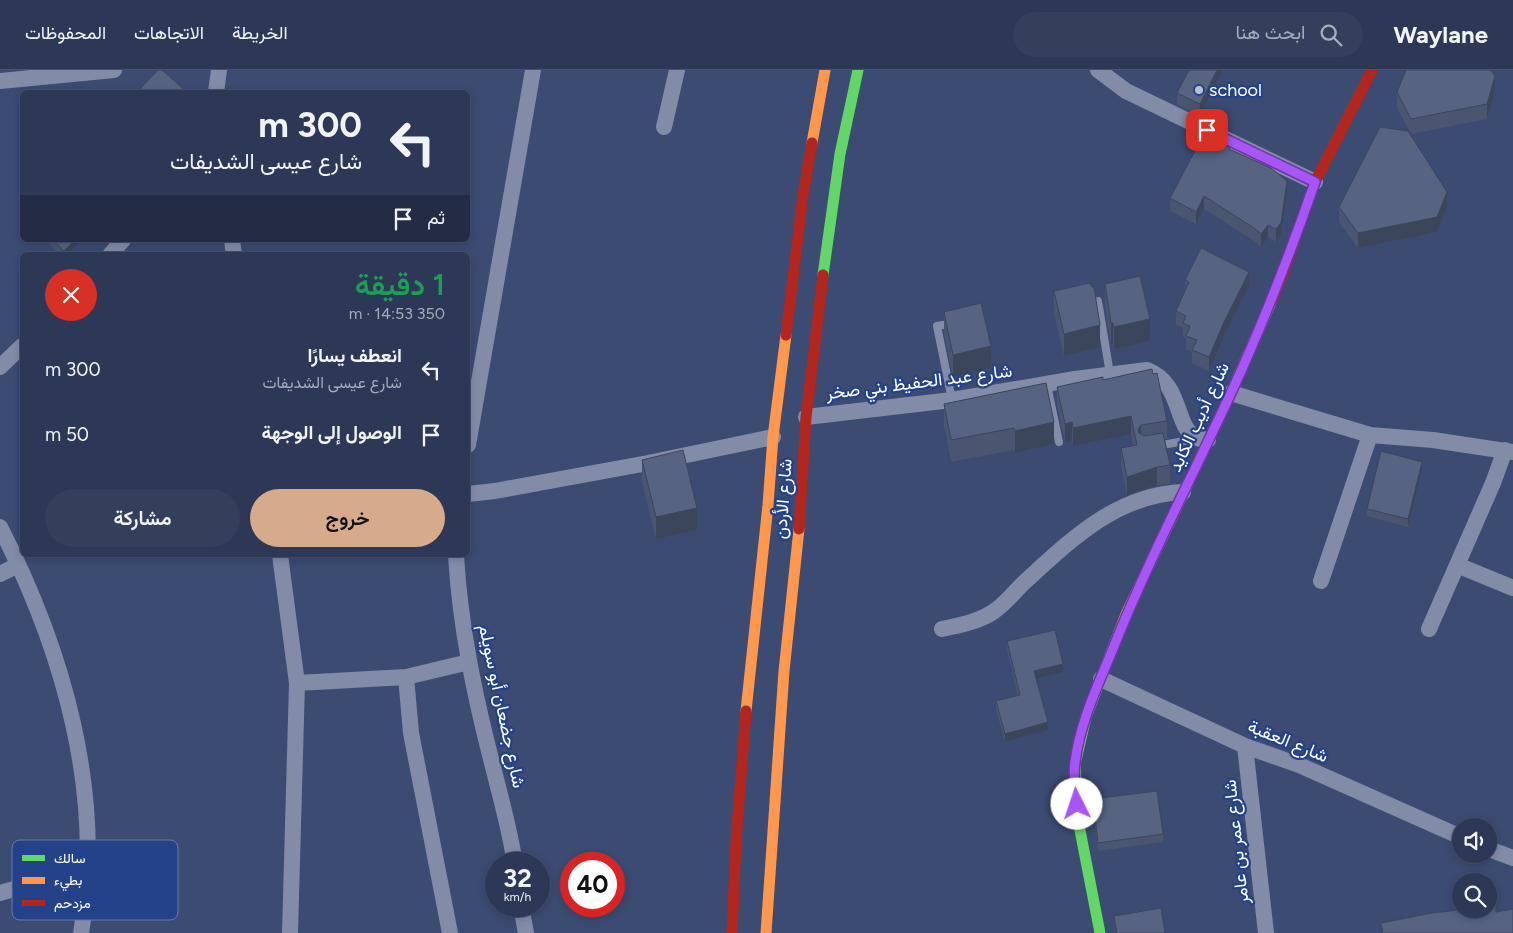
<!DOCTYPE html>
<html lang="ar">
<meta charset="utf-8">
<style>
body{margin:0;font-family:Figtree,Vazirmatn,sans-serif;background:#343f5c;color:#f1f3f6;direction:rtl;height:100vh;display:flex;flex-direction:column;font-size:19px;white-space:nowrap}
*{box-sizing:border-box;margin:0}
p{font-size:16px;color:#a6acb9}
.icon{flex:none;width:28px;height:28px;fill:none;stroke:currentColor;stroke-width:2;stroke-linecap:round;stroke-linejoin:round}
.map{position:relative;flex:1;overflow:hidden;direction:ltr}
.side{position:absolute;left:20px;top:182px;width:450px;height:305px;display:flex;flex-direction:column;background:#2c3856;border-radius:8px;box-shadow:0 2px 8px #0003,0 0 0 1px #48526c;direction:rtl}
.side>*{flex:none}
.top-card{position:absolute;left:20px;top:20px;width:450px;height:152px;border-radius:8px;box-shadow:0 2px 8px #0003,0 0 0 1px #48526c;direction:rtl;background:#2c3856;color:#f1f3f6;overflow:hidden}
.controls{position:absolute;left:1452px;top:748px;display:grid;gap:10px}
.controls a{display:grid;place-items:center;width:45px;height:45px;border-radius:50%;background:#2c3856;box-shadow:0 2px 8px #0003,0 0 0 1px #48526c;font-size:25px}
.speed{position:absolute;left:485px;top:782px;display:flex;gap:10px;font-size:25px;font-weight:700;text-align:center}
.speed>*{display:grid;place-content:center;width:65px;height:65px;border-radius:50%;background:#2c3856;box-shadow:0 2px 8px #0003,0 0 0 1px #48526c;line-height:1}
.speed small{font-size:12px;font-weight:400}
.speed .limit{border:8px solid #d22;background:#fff;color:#111}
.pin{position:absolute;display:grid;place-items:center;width:42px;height:42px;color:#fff;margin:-21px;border-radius:10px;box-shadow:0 2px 8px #0006}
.me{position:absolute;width:55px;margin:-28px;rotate:356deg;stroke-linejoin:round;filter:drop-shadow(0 0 4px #0008)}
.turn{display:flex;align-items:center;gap:18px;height:105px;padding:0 25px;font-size:22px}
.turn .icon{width:65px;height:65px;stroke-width:2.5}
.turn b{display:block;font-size:35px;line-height:42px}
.then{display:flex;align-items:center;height:48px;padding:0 25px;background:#0003;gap:10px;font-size:19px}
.round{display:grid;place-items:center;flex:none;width:52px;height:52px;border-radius:26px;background:#343f5c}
.summary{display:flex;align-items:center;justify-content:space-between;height:85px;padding:0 25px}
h1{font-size:30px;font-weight:600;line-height:38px;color:#1e9e55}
.primary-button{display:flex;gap:10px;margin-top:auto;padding:10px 25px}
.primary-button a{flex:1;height:58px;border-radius:30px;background:#d6ab8b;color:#111;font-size:20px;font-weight:600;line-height:58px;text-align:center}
.primary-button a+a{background:#343f5c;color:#f1f3f6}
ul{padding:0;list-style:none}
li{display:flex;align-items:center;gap:15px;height:65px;padding:0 25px}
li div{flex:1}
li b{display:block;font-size:19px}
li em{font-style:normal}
header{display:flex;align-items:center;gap:30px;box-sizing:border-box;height:70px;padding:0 25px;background:#2c3856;border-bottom:1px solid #48526c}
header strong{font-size:24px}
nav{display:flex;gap:28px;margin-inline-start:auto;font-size:18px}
.search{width:350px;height:45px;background:#343f5c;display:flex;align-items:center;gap:12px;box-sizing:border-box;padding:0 18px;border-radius:28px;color:#a6acb9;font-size:19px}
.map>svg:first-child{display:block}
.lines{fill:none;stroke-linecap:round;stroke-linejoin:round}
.lane{stroke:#828ca7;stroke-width:8}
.street{stroke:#828ca7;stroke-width:16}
.fast{stroke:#63d668;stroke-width:11}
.slow{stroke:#ff974d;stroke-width:11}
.jam{stroke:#b3261e;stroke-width:11}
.wall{fill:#4a5670}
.shaded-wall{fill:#3c465b}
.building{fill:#566482;stroke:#3c465b}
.route-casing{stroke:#6d37a1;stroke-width:12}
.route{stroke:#a855f7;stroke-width:9}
.poi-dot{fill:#bac0ce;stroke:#244289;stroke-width:2}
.labels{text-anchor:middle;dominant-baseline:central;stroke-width:4.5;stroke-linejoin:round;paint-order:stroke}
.poi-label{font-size:18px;fill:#fff;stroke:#244289;text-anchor:start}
.street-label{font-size:18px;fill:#fff;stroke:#244289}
.key{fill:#244289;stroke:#667bac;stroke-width:1}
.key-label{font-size:14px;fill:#fff}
</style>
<header>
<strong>Waylane</strong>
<div class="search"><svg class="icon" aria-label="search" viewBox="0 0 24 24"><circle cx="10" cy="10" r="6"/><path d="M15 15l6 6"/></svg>ابحث هنا</div>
<nav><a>الخريطة</a><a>الاتجاهات</a><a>المحفوظات</a></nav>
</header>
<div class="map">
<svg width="1513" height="863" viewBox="0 0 1513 863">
<rect width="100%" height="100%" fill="#3b4b72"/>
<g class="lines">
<!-- lane -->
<path class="lane" d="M 1098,231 L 1110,304
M 1047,315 L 1059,372
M 952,330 L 937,256 L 954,253
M 1157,376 L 1195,369"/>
<!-- street -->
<path class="street" d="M 1098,0 L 1126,21 L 1315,112
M 0,11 L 114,0
M 216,22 L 219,0
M 664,57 L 677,0
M 232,170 L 234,185
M 110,185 L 123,170
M 0,297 L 22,276
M 1231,323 L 1370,365 L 1433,370 L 1513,382
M 806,347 L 952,330 L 1075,309 L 1147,300 C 1183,314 1174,356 1196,368 C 1199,369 1204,369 1208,370
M 468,375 L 533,0
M 468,424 L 495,421 L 648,393 L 773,367
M 0,457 C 63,580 105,724 81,863
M 280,485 L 297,613 L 290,863
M 456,485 C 460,557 475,627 493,697 C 501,729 510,760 515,794
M 1457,495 L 1513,518
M 0,504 L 18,495
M 1321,511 L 1370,365
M 942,559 C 959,555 978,552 993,542 C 1007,533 1016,519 1029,508 C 1075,466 1118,425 1183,422
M 1429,559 L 1493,413 L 1505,380
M 1101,609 L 1245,676 L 1299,695 L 1461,767
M 297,613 L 406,607
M 1245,676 L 1266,863
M 1489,779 L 1513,788
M 0,823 L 88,797
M 521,836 L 526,863
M 450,863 L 411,663 L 406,607 L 469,592"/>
<!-- fast -->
<path class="fast" d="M 823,205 L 840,84 L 858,0
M 1100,863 L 1078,750 L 1075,694 L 1086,647 L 1101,608"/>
<!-- slow -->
<path class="slow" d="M 812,73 L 825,0
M 1101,608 L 1127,542 L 1231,323 L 1271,232
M 746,641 L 768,435 L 773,367 L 786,265
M 766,863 L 784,601 L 799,459"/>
<!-- jam -->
<path class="jam" d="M 1271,232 L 1283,204 L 1315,112 L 1372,0
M 786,265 L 803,125 L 812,73
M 799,459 L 806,347 L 823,205
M 732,863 L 736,770 L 746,641"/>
</g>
<!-- wall -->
<path class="wall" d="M 1189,0 L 1223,0 L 1200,45 L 1177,35 L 1177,23 Z
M 1495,21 L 1487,49 L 1411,64 L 1397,38 L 1397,22 Z
M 1230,79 L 1287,124 L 1281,165 L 1276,172 L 1268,167 L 1261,177 L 1254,171 L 1204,139 L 1196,154 L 1170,141 L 1170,128 Z
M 22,137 L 22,147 L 21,146 L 21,138 Z
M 1339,137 L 1447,137 L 1437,162 L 1358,178 L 1339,152 Z
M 45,170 L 82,170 L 67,185 L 60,185 Z
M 1185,210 L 1249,216 L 1224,266 L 1209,301 L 1192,293 L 1192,282 L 1186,279 L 1186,268 L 1183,267 L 1183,258 L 1176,255 L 1176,241 L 1185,220 Z
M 1105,214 L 1150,271 L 1114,279 L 1113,274 L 1111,275 L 1105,236 Z
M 1054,221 L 1100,277 L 1064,286 L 1054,243 Z
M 944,242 L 991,298 L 953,307 L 944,264 Z
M 1103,310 L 1167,351 L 1167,369 L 1165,369 L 1170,395 L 1170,414 L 1157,415 L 1127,425 L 1121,396 L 1121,378 L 1133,376 L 1131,364 L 1073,376 L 1072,370 L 1065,372 L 1057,335 L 1057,317 Z
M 1046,313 L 1054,374 L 1015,383 L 1014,380 L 951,392 L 944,356 L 944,334 Z
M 642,390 L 697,460 L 656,469 L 642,412 Z
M 1422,399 L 1408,457 L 1367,446 L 1367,439 Z
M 1007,571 L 1063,602 L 1036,608 L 1048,660 L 1005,672 L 996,639 L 996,631 L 1018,626 L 1007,579 Z
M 1093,729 L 1163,764 L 1163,772 L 1098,781 L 1093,737 Z
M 1114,846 L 1165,863 L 1116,863 L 1114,854 Z"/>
<!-- shaded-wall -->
<path class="shaded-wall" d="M 1217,0 L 1223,0 L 1200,45 L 1200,34 Z
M 1495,6 L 1495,21 L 1487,49 L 1487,34 Z
M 1287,111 L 1287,124 L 1281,165 L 1276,172 L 1276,159 Z
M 1447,122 L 1447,137 L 1437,162 L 1358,178 L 1358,163 Z
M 1204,126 L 1204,139 L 1196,154 L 1196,142 Z
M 1268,155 L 1268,167 L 1261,177 L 1261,164 Z
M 75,170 L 82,170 L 67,185 L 64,185 L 64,181 Z
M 1249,202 L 1249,216 L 1224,266 L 1209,301 L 1209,287 L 1224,252 Z
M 1150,249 L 1150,271 L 1114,279 L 1114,257 Z
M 1111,253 L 1113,253 L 1113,274 L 1111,275 Z
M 1100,255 L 1100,277 L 1064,286 L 1064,264 Z
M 991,276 L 991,298 L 953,307 L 953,285 Z
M 1131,346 L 1131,364 L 1073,376 L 1073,358 Z
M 1054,352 L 1054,374 L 1015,383 L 1015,361 Z
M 1072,352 L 1072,370 L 1065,372 L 1065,354 Z
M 1141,355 L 1141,374 L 1138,377 L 1138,359 Z
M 1422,392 L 1422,399 L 1408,457 L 1408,449 Z
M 1157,397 L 1157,415 L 1127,425 L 1127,407 Z
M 697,438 L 697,460 L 656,469 L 656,447 Z
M 1063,594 L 1063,602 L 1034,609 L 1034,601 Z
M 1048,652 L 1048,660 L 1005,672 L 1005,664 Z"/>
<!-- building -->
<path class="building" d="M 158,0 L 162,0 L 187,22 L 137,22 Z
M 1189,0 L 1217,0 L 1200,34 L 1177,23 Z
M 1406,0 L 1491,0 L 1495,6 L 1487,34 L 1411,49 L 1397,22 Z
M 1380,57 L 1408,61 L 1447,122 L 1437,147 L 1358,163 L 1339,137 Z
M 1204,64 L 1230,78 L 1229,79 L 1271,98 L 1287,111 L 1281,153 L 1276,159 L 1268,155 L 1261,164 L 1254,158 L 1204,126 L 1196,142 L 1170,128 Z
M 53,170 L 75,170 L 64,181 Z
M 1201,178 L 1249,202 L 1224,252 L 1209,287 L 1192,280 L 1197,270 L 1186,266 L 1190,256 L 1183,253 L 1186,246 L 1176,241 L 1189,212 L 1185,210 Z
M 1140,206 L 1150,249 L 1114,257 L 1113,253 L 1111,253 L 1105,214 Z
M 1090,213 L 1092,217 L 1094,217 L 1100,255 L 1064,264 L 1054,221 Z
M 981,233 L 991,276 L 953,285 L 944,242 Z
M 1152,299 L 1153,304 L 1157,303 L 1167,351 L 1141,355 L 1138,359 L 1138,362 L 1144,366 L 1163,363 L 1170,395 L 1157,397 L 1127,407 L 1121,378 L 1137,375 L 1131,346 L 1073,358 L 1072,352 L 1065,354 L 1057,317 L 1103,307 L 1103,310 Z
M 1046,313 L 1054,352 L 1015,361 L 1014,358 L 951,370 L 944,334 Z
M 683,380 L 697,438 L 656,447 L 642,390 Z
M 1381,381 L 1422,392 L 1408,449 L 1367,439 Z
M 1055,560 L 1063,594 L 1034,601 L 1048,652 L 1005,664 L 996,631 L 1020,625 L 1007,571 Z
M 1157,721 L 1163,764 L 1098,773 L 1093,729 Z
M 1496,835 L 1496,842 L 1513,839 L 1513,863 L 1383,863 L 1381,853 L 1432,843 L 1468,839 L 1489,839 L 1489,836 Z
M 1161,838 L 1165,863 L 1117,863 L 1114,846 Z"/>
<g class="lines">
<!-- route casing -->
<g class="route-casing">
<path id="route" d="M 1077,734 C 1075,720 1073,705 1075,692 C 1080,653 1097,617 1112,581 C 1147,493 1191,409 1231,323 C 1263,254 1290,184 1315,112 L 1207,60"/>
</g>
<!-- route -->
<use href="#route" class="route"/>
</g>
<!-- markers -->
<circle class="poi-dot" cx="1199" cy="20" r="5"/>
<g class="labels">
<!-- poi labels -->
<g class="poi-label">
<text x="1209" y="20">school</text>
</g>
<!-- street labels -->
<g class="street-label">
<text transform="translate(919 312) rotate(-7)">شارع عبد الحفيظ بني صخر</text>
<text transform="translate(1199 347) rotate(-65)">شارع أديب الكايد</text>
<text transform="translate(783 429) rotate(-86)">شارع الأردن</text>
<text transform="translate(502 636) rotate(78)">شارع جضعان أبو سويلم</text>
<text transform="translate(1288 671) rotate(22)">شارع العقبة</text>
<text transform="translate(1236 772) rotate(-96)">شارع عمر بن عامر</text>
</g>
</g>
<!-- legend -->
<rect x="12" y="770" width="166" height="80" rx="8" class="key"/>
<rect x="22" y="785" width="23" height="6" fill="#63d668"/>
<rect x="22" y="807" width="23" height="7" fill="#ff974d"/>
<rect x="22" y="830" width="23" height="6" fill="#b3261e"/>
<g class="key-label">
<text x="54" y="793">سالك</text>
<text x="54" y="815">بطيء</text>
<text x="54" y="838">مزدحم</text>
</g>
</svg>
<div class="controls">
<a><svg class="icon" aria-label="sound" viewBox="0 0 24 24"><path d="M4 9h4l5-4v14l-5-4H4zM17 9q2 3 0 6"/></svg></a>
<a><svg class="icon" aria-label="search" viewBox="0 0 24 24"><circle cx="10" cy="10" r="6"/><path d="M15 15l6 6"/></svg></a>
</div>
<div class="speed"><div>32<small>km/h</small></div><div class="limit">40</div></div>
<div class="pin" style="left:1207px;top:60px;background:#d93025"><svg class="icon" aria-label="arrive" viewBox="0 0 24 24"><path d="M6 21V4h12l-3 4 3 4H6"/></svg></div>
<svg class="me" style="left:1077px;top:734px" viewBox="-20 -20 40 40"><circle r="19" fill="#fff"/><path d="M0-13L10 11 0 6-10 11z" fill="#a855f7"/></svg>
<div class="top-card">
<div class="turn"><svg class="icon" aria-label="left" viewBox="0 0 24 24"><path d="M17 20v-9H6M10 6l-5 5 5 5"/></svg><div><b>300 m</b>شارع عيسى الشديفات</div></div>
<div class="then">ثم<svg class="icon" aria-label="arrive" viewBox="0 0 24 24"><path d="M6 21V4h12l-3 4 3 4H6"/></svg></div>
</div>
<section class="side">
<div class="summary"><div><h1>1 دقيقة</h1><p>350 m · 14:53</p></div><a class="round" style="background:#d93025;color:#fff"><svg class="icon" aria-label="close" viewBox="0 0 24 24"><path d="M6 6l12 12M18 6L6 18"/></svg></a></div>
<ul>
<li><svg class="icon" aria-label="left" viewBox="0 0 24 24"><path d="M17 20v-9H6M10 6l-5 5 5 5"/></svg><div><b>انعطف يسارًا</b><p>شارع عيسى الشديفات</p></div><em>300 m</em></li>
<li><svg class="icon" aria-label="arrive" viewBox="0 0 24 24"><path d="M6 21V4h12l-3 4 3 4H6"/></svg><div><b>الوصول إلى الوجهة</b></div><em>50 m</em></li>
</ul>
<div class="primary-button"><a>خروج</a><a>مشاركة</a></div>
</section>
</div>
